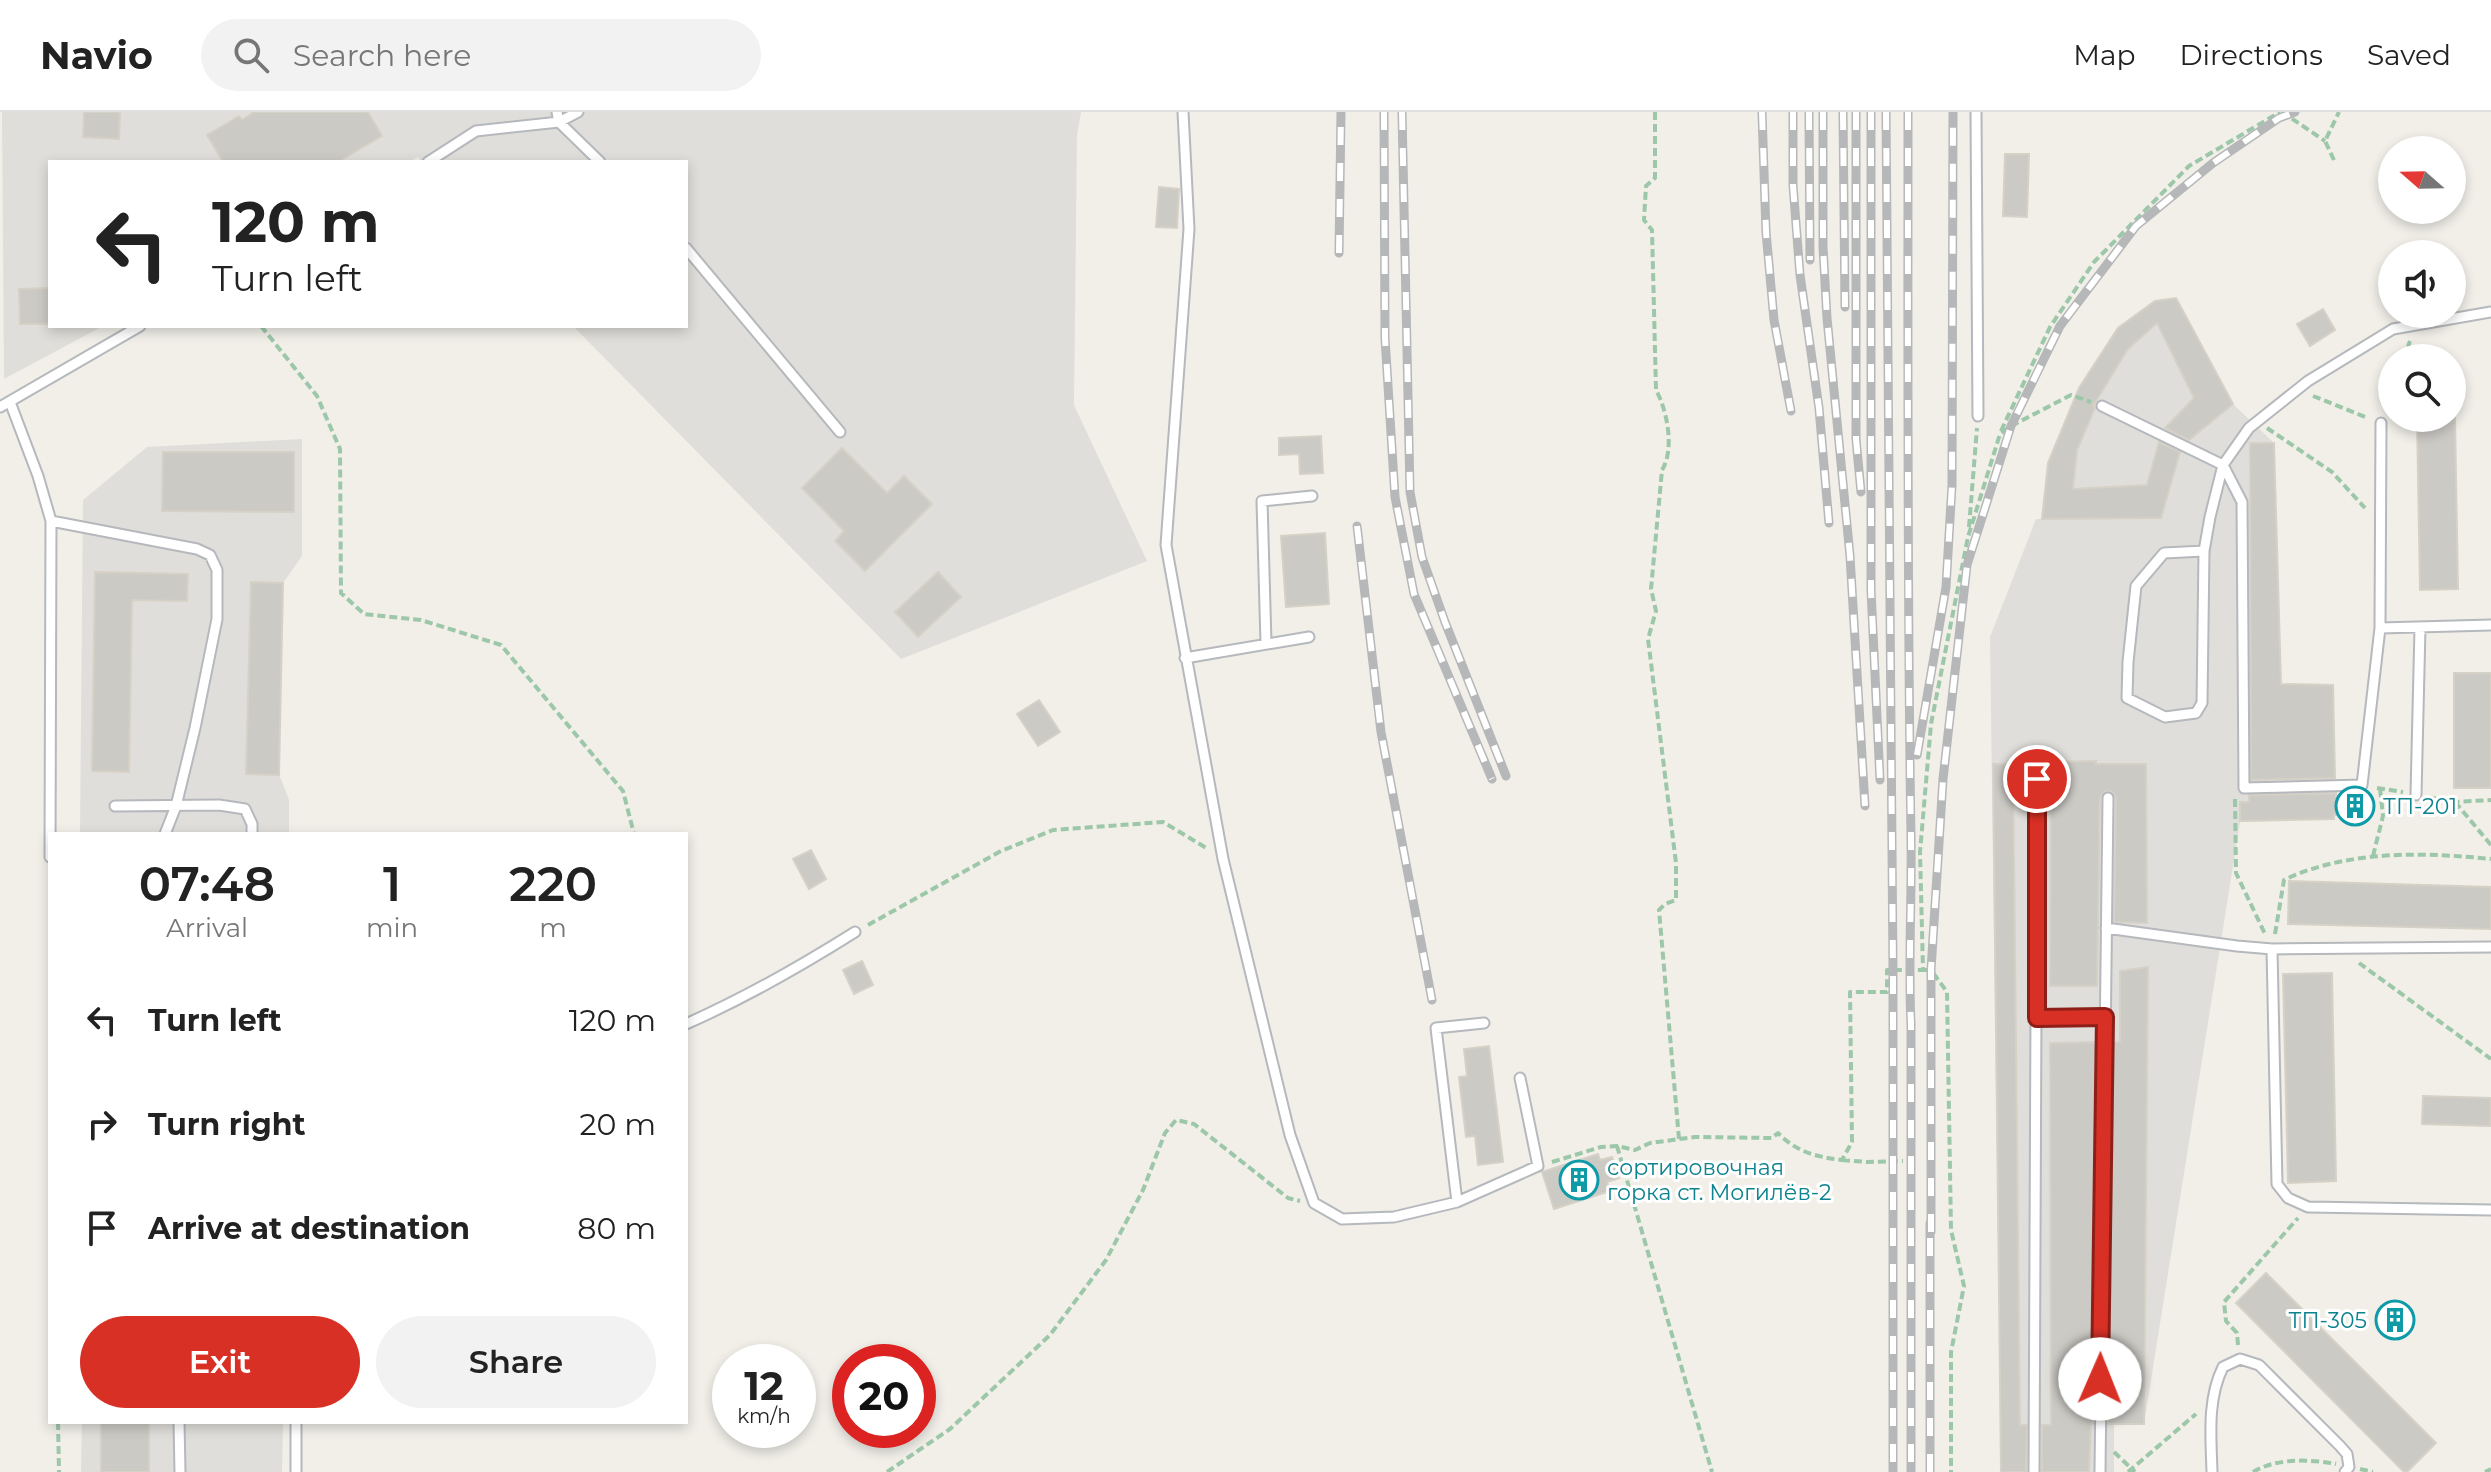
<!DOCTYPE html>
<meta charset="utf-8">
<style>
body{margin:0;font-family:Montserrat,sans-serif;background:#f2f2f2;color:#222;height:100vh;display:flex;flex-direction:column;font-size:30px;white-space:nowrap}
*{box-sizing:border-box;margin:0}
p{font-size:26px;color:#767676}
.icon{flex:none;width:44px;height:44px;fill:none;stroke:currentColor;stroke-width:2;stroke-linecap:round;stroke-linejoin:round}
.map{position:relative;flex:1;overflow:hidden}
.side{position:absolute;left:48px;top:720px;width:640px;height:592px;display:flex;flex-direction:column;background:#fff;border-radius:0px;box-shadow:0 4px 12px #0003}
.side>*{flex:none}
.top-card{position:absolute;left:48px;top:48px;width:640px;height:168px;border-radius:0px;box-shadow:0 4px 12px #0003;background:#fff;color:#222;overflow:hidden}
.needle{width:52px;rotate:290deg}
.fabs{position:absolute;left:2378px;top:24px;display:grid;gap:16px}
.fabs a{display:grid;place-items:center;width:88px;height:88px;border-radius:50%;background:#fff;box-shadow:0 4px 12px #0003;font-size:40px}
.speed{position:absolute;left:712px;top:1232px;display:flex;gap:16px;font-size:40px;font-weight:700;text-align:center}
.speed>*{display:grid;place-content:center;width:104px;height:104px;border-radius:50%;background:#fff;box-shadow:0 4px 12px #0003;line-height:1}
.speed small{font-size:20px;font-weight:400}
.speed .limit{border:12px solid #d22;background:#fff;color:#111}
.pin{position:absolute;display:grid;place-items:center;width:68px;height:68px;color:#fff;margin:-34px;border:4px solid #fff;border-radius:50%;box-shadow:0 2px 8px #0007}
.me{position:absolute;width:88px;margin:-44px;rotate:1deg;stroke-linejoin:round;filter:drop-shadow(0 0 6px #0008)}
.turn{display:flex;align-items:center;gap:28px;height:168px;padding:0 32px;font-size:36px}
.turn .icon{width:104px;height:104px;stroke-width:2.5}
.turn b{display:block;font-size:56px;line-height:68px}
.eta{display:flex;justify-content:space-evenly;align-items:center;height:136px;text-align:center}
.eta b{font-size:48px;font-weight:600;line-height:56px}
.primary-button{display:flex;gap:16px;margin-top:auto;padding:16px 32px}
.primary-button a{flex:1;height:92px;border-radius:48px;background:#d93025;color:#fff;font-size:32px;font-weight:600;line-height:92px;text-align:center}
.primary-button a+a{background:#f2f2f2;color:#222}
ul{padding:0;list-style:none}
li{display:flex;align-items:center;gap:24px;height:104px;padding:0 32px}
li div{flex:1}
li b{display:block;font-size:30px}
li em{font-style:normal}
header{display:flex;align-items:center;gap:48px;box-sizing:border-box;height:112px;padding:0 40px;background:#fff;border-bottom:2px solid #e0e0e0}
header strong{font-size:38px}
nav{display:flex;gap:44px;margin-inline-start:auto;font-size:28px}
.search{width:560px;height:72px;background:#f2f2f2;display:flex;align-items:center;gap:20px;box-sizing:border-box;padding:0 28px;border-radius:44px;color:#767676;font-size:30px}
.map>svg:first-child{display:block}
.industrial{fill:#e0deda}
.building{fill:#cccac5;stroke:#d6d1c6;stroke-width:2}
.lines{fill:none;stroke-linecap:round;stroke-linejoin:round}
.lane-casing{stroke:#b5b8bc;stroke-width:13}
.path{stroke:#9cc7a9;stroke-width:4;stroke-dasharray:8 4;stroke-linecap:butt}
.lane{stroke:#fff;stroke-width:9}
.rail-casing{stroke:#b6b7b8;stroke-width:9}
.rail{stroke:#fff;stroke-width:6;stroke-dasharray:18;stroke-linecap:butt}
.route-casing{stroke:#8d1f18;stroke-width:20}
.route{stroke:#d93025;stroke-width:14}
.labels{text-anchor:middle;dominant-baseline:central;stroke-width:6;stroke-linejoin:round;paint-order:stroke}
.culture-label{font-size:22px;fill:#0d838f;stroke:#fff;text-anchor:start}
</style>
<header>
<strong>Navio</strong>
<div class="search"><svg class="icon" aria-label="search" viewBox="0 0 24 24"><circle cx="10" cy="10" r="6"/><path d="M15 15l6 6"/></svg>Search here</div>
<nav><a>Map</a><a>Directions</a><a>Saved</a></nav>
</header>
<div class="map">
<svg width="2491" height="1360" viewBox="0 0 2491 1360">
<rect width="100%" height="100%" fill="#f1efe8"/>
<!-- industrial -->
<path class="industrial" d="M 2,0 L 1081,0 L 1077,24 L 1074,293 L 1147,449 L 901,547 L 573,214 L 686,214 L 686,50 L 422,50 L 418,45 L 409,50 L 50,50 L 50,214 L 103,214 L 4,267 Z
M 2176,186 L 2233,292 L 2274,331 L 2281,572 L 2333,573 L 2334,707 L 2240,710 L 2144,1312 L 2114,1313 L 2114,1360 L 2001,1360 L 1990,525 L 2036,407 L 2042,407 L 2048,351 L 2080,274 L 2117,216 L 2155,189 Z
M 302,327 L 302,444 L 283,471 L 279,662 L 289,688 L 289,722 L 80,722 L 83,388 L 147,335 Z
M 82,1310 L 283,1310 L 282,1360 L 81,1360 Z"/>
<!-- building -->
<path class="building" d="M 84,0 L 120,0 L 119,27 L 83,25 Z
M 254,0 L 368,0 L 382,24 L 338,50 L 223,50 L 207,23 L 239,4 L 242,8 Z
M 2005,42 L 2029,42 L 2027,105 L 2003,104 Z
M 1159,75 L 1179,77 L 1177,116 L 1156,115 Z
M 50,176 L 50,212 L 20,212 L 19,177 Z
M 2176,186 L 2233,292 L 2189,328 L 2165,316 L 2194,286 L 2157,211 L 2128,237 L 2093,294 L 2095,296 L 2077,338 L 2073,377 L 2147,373 L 2159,330 L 2180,340 L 2161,406 L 2042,407 L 2048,351 L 2079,276 L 2118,216 L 2155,189 Z
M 2323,197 L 2335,218 L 2310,234 L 2297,212 Z
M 2417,306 L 2455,306 L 2458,477 L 2420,478 Z
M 1321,324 L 1323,361 L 1300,362 L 1299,342 L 1279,343 L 1279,326 Z
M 2250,331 L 2274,331 L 2281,572 L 2333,573 L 2335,666 L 2251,668 Z
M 842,336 L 887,381 L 904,364 L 932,392 L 865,459 L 835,429 L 844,419 L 802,376 Z
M 163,340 L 294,340 L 294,400 L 162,399 Z
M 1325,421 L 1329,492 L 1286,495 L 1281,424 Z
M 95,460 L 188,462 L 187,489 L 132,488 L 129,660 L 92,659 Z
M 938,460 L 961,485 L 918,525 L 895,500 Z
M 251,470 L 283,471 L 279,663 L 246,662 Z
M 2454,561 L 2491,561 L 2491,676 L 2454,676 Z
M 1039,588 L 1060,620 L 1038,634 L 1017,602 Z
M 2096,649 L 2096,652 L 2146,652 L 2147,811 L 2114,810 L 2116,686 L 2112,680 L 2105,679 L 2100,686 L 2097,874 L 2050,874 L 2051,650 Z
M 1993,652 L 2013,652 L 2020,1313 L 2027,1313 L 2026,1360 L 2001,1360 Z
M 2336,681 L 2336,685 L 2369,685 L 2369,703 L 2334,703 L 2334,707 L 2240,709 L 2240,690 L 2249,690 L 2249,683 Z
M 811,738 L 826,767 L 809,777 L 793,747 Z
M 2289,769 L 2491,775 L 2491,817 L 2288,812 Z
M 862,849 L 873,873 L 854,882 L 843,858 Z
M 2148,855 L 2144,1312 L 2108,1312 L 2113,930 L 2120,930 L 2120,859 Z
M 2332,861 L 2336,1069 L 2288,1071 L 2283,862 Z
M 2098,930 L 2093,1312 L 2091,1312 L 2089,1360 L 2042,1360 L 2042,1313 L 2051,1313 L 2050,931 Z
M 1489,934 L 1503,1050 L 1478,1053 L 1475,1024 L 1466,1025 L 1459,965 L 1467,964 L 1464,937 Z
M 2423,984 L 2491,986 L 2490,1014 L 2422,1012 Z
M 1598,1042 L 1600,1048 L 1612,1045 L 1619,1066 L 1607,1070 L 1610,1079 L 1554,1097 L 1542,1060 Z
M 2266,1161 L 2436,1331 L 2407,1360 L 2404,1360 L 2236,1191 Z
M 2383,1195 L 2407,1195 L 2406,1221 L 2383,1221 Z
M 101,1310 L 149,1310 L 149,1360 L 101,1360 Z"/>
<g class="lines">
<!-- lane casing -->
<g class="lane-casing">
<path id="lane" d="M 557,0 L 559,10 L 600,50
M 1183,0 L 1189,117 L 1166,433 L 1223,747 L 1290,1023 L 1314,1091 L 1342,1107 L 1394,1105 L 1457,1090 L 1538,1054 L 1520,966
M 1976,0 L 1978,304
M 428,50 L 476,19 L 559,10 L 578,0
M 686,136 L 840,320
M 10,290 L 38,364 L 51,409 L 50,745
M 2102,294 L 2223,353 L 2242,390 L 2244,676 L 2362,673 L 2380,516
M 0,295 L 140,214
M 2381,311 L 2380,516 L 2491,513
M 51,409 L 197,437 L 210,443 L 217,458 L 217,507 L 195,616 L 176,694 L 165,722
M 2204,439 L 2164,441 L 2136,474 L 2128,550 L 2127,586 L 2165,605 L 2196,601 L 2202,591 L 2204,439 L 2210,405 L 2223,353 L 2249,316 L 2308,269 L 2393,217 L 2491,200
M 1266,531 L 1262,389 L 1312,384
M 1185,546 L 1309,525
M 2416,683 L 2420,516
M 115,694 L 219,693 L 245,697 L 252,712 L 252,722
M 2106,816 L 2237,834 L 2272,837 L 2491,835
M 2272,837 L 2277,1072 L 2288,1086 L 2308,1095 L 2491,1098
M 2037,906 L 2105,905
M 686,912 C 745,886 801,854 855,820
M 1457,1090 L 1436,916 L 1484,911
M 179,1310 L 180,1360
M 296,1360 L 296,1310
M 2034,1360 L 2037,667
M 2100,1360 L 2108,686
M 2212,1360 C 2211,1325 2207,1287 2223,1255 L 2240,1247 L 2259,1253 L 2340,1334 L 2347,1342 L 2349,1355 L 2345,1360"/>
</g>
<!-- path -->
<path class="path" d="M 1655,0 L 1655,66 L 1646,74 L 1644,108 L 1652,118 L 1656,278 C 1667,298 1675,337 1662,358 L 1651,477 L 1656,499 L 1648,527 L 1676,751 L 1676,788 L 1665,792 L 1659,798 L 1679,1027
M 2282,0 L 2325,29
M 2334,48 L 2325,29 L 2339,0
M 261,214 L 317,284 L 340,337 L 341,481 L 364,502 L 421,508 L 501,533 L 623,679 L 634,722
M 2404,246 L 2410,229
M 2313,284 L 2368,306
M 2386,297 L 2392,280
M 2267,316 L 2332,360 L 2365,396
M 2001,319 L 2050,215 L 2094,150 L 2189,54 L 2280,0
M 1969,415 L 1977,316
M 2377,676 L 2403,680
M 2428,685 L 2455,690 L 2491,688
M 2235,687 L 2236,761 L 2266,824
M 2455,690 L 2491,733
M 2373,744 L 2383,704 L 2380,676
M 868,813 L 1001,739 L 1053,718 L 1163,710 L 1208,737
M 2275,822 L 2284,768 C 2347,738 2423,740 2491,747
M 2359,851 L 2491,947
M 1923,858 L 1931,858 L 1947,880 L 1951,1118 L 1964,1174 L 1951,1240 L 1951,1360
M 1617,1034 L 1712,1360
M 1842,1048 L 1867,1050 L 1903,1049
M 1552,1050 L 1601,1035 L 1617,1034 L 1635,1038 L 1650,1031 L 1695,1025 L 1772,1026 L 1778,1021 C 1796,1040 1817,1045 1842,1048 L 1852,1030 L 1850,880 L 1887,880 L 1887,858 L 1923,858 L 1920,740 L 1931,612 L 1968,425 L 2000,322 L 2011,314 L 2071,283 L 2091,290
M 2238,1233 L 2237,1221 L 2226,1209 L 2224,1190 L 2298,1106
M 58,1310 L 59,1360
M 2114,1340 L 2135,1360
M 2360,1357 L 2373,1360
M 887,1360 L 950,1317 L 1050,1223 L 1106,1148 L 1143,1078 L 1165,1021 L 1176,1008 L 1194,1012 L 1288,1086 L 1300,1089
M 2128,1360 L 2196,1302
M 2253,1360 C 2276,1346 2309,1347 2336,1352
M 2485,1360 L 2491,1357"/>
<!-- lane -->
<use href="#lane" class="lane"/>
<!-- rail casing -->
<g class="rail-casing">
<path id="rail" d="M 1384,0 L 1385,226 L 1395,385 L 1414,482 L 1492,667
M 1402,0 L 1410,380 L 1422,445 L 1445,510 L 1506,664
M 1762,0 L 1766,120 L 1774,208 L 1791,299
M 1793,0 L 1793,73 L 1800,163 L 1819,296 L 1829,411
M 1809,0 L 1810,148
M 1823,0 L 1823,135 L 1827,206 L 1850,444 L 1865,694
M 1843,0 L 1845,195
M 1856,0 L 1856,327 L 1861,380
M 1871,0 L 1871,478 L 1880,668
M 1886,0 L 1893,859 L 1893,1360
M 1908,0 C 1908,242 1907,483 1911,725 C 1912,788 1908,850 1911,912 L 1911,1360
M 1339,141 L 1341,0
M 1357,414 L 1381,620 L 1432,888
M 1917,643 L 1946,475 L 1952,373 L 1953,0
M 1931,1120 L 1931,858 L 1943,667 L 1967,453 L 2011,314 L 2060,214 L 2136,114 L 2213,51 L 2279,6 L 2295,0
M 1930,1360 L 1930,1111"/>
</g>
<!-- rail -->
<use href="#rail" class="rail"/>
</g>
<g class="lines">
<!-- route casing -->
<g class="route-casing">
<path id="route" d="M 2037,667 L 2037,906 L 2105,905 L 2100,1267"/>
</g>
<!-- route -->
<use href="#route" class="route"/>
</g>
<!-- icons -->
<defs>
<g id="building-ring" transform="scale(2)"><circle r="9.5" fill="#fff" stroke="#0f9aa8" stroke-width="1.5"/><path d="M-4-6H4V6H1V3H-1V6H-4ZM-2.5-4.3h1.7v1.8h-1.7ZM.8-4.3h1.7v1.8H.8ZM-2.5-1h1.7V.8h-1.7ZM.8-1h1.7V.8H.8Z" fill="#0f9aa8"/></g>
</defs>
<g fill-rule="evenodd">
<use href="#building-ring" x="2355" y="694"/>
<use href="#building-ring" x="1579" y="1068"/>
<use href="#building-ring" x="2395" y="1208"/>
</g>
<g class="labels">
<!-- culture labels -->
<g class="culture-label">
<text x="2383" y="694">ТП-201</text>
<text x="1607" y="1055">сортировочная<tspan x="1607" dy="25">горка ст. Могилёв-2</tspan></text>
<text x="2367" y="1208" text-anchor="end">ТП-305</text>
</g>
</g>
</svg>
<div class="fabs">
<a><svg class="needle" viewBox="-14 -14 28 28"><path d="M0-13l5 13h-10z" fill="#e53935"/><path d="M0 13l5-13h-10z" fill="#767676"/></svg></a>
<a><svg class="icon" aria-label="sound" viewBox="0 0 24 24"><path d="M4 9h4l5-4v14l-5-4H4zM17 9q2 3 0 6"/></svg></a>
<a><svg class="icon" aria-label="search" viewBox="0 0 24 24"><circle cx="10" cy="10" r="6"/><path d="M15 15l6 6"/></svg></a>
</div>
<div class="speed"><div>12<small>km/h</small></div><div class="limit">20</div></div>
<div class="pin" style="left:2037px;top:667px;background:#d93025"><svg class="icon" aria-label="arrive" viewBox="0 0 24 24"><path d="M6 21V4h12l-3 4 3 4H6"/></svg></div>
<svg class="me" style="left:2100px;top:1267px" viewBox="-20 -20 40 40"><circle r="19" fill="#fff"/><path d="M0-13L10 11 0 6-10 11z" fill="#d93025"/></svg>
<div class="top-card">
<div class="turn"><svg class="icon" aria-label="left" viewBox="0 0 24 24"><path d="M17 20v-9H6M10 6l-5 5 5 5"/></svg><div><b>120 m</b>Turn left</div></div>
</div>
<section class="side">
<div class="eta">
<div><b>07:48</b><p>Arrival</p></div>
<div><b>1</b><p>min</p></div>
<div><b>220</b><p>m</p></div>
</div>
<ul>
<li><svg class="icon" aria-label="left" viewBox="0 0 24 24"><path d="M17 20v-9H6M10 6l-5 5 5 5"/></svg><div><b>Turn left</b></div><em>120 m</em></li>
<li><svg class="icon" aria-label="right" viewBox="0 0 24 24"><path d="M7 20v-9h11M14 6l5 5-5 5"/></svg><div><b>Turn right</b></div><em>20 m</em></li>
<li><svg class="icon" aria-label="arrive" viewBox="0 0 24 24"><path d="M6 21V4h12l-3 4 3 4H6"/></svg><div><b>Arrive at destination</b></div><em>80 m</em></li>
</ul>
<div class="primary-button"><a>Exit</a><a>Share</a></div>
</section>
</div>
